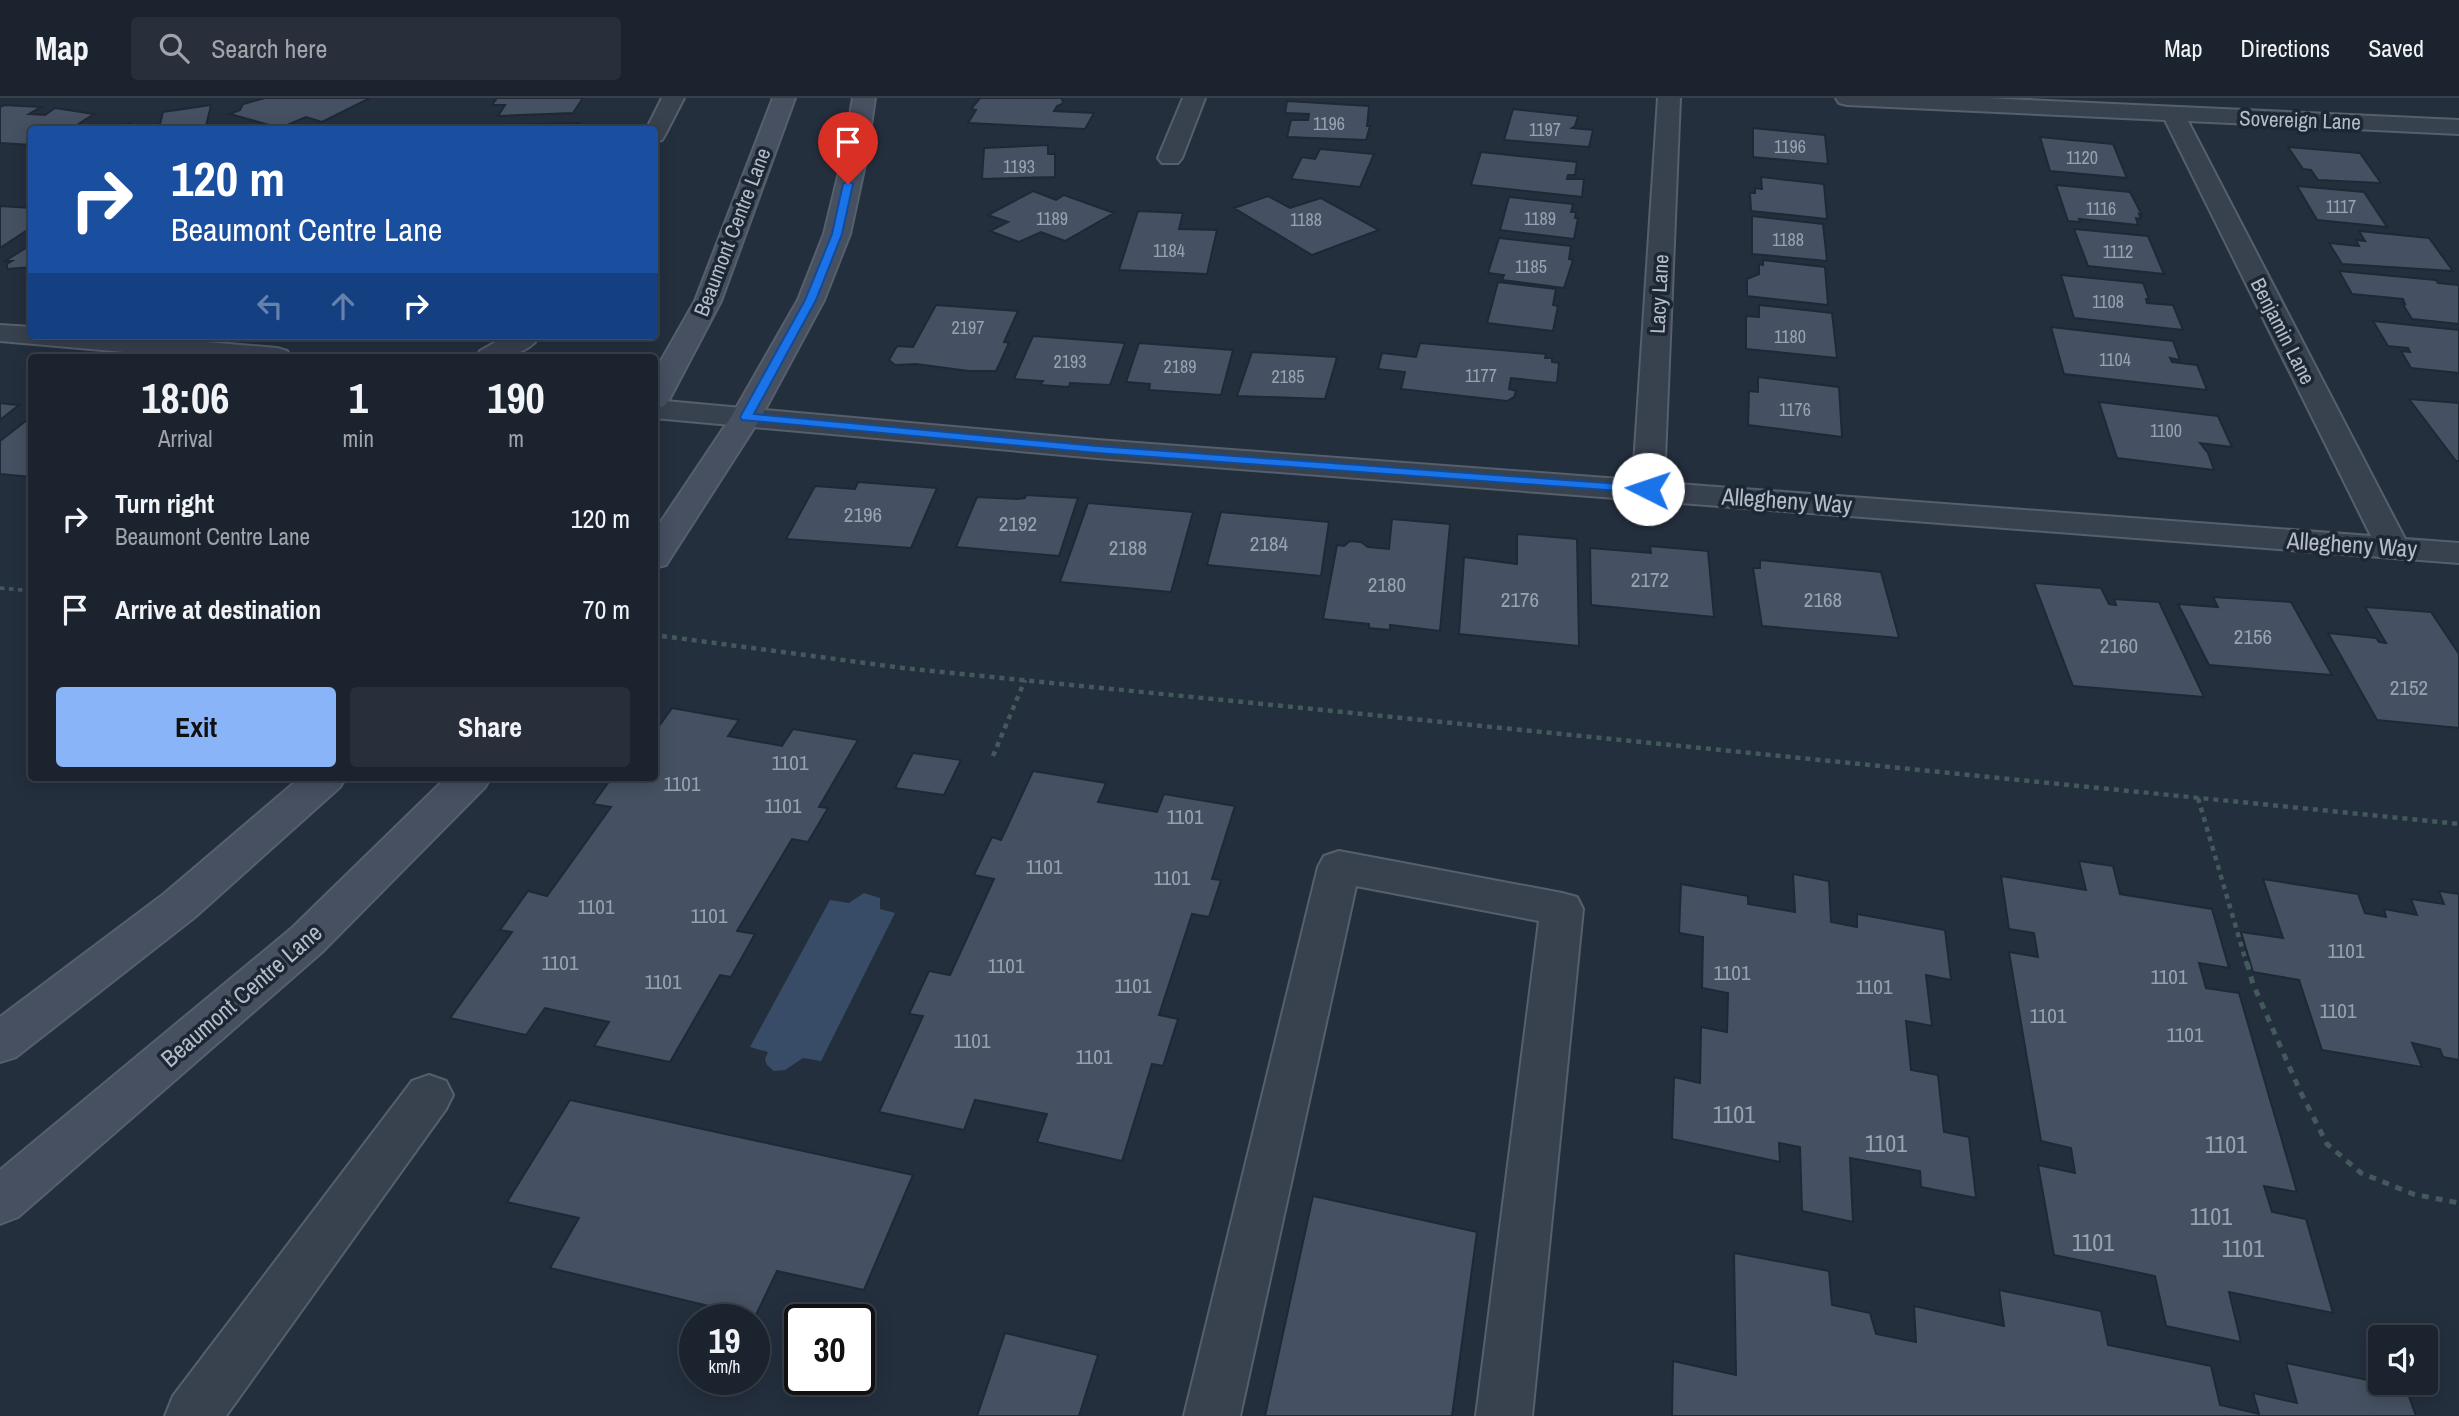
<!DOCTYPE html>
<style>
body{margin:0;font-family:"Archivo Narrow",sans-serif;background:#282f3a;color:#f1f3f6;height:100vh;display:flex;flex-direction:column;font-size:26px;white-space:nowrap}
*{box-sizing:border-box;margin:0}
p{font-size:23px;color:#a0a4aa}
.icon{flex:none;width:38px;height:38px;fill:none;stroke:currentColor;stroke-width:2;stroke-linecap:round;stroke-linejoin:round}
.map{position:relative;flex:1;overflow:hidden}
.side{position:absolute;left:28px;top:256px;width:630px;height:427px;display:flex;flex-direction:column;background:#1b232e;border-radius:7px;box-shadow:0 4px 18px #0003,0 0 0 2px #39404a}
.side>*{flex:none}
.banner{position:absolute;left:28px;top:28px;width:630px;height:214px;border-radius:7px;box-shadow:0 4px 18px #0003,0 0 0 2px #39404a;background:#1a4fa0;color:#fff;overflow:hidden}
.controls{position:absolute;left:2368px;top:1227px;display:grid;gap:14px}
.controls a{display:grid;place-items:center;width:70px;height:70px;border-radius:7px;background:#1b232e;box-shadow:0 4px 18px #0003,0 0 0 2px #39404a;font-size:35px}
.speed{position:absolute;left:679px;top:1206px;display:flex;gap:14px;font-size:35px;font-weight:700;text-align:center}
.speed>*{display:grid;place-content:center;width:91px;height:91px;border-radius:50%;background:#1b232e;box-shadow:0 4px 18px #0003,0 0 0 2px #39404a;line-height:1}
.speed small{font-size:18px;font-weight:400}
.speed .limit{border:4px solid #111;border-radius:10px;background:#fff;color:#111}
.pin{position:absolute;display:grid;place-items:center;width:60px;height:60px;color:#fff;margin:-72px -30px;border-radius:50% 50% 50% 0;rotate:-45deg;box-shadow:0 0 7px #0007}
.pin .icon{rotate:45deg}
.me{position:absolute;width:77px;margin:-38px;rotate:274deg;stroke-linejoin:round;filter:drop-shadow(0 0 5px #0008)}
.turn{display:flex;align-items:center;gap:24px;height:147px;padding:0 28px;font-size:32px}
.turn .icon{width:91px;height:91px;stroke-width:2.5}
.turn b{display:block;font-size:49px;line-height:60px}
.lanes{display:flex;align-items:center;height:66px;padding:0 28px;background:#0003;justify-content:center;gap:35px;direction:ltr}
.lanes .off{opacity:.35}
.eta{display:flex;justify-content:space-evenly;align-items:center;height:119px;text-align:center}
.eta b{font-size:42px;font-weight:700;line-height:49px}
.action{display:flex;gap:14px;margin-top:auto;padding:14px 28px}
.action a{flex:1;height:80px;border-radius:7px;background:#8ab4f8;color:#111;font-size:28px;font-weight:700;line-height:80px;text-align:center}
.action a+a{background:#282f3a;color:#f1f3f6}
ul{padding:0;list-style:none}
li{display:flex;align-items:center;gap:21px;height:91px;padding:0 28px}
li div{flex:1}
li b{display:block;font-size:26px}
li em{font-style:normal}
header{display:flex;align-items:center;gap:42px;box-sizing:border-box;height:98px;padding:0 35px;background:#1b232e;border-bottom:2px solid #39404a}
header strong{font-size:33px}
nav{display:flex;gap:38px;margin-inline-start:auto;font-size:24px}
.search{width:490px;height:63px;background:#282f3a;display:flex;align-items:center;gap:18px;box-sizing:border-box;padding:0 24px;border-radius:7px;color:#a0a4aa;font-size:26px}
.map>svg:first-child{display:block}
.water{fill:#394c67}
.building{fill:#455162;stroke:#1f2835;stroke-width:2}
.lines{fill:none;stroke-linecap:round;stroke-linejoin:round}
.street-casing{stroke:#565f6c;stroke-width:4}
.secondary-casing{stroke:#565f6c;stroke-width:4}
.path-far2{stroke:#44595c;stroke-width:3.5;stroke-dasharray:4.5 4.5;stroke-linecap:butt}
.path-far1{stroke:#44595c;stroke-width:4.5;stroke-dasharray:5 5;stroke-linecap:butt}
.path{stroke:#44595c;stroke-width:5;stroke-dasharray:7 7;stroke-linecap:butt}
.street{fill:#38414e;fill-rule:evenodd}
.secondary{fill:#465061;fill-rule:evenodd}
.route{fill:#1a73e8;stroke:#114b97;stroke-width:2}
.labels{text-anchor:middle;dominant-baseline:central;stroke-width:7;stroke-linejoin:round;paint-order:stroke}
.far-number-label{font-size:18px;fill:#98a1af}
.far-street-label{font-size:21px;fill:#b4bcc9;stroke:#1d2633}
.number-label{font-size:21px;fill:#98a1af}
.street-label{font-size:24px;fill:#b4bcc9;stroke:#1d2633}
.near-number-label{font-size:24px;fill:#98a1af}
</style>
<header>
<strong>Map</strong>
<div class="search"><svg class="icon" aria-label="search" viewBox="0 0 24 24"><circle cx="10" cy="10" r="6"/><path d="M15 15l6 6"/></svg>Search here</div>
<nav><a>Map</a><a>Directions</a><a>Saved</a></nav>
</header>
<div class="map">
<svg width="2459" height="1318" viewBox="0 0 2459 1318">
<rect width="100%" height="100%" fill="#242f3e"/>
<!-- water -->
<path class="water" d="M 864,795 L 880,800 L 880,811 L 895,815 L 821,963 L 803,960 L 785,972 L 774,973 L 767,967 L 765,961 L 768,954 L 750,949 L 830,802 L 849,805 Z"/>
<!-- building -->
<path class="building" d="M 370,0 L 322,24 L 306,19 L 280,30 L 230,16 L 240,12 L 243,6 L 265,0 Z
M 497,0 L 583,0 L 573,15 L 498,18 L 505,7 L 492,7 Z
M 980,0 L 1061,0 L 1063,3 L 1062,6 L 1057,8 L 1054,13 L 1094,15 L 1085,31 L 968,25 L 976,12 L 971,11 Z
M 1287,3 L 1369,8 L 1367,28 L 1370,28 L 1366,42 L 1287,39 L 1291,22 L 1308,22 L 1309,16 L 1285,15 Z
M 4,7 L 41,9 L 29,16 L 45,17 L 55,10 L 94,16 L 69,32 L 32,32 L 32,47 L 0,45 L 0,9 Z
M 211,7 L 205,32 L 98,32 L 131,25 L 129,30 L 160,26 L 163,14 Z
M 1513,11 L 1578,18 L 1575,28 L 1572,30 L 1593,32 L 1589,49 L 1504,42 Z
M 580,25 L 576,32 L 474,32 L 504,27 Z
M 1753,30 L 1825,37 L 1828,66 L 1753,59 Z
M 2040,39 L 2113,46 L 2127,80 L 2050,73 Z
M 1048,47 L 1048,56 L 1055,56 L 1055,79 L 982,81 L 984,50 Z
M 2288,49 L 2360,55 L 2381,85 L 2318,82 L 2311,72 L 2303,71 Z
M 1320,51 L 1374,56 L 1360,89 L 1291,81 L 1302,59 L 1315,61 Z
M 1481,54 L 1577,64 L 1575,77 L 1568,77 L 1567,81 L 1584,81 L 1582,99 L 1471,87 Z
M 1761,79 L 1824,86 L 1827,121 L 1751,113 L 1750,95 L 1755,95 L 1755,90 L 1762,91 Z
M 2056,87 L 2130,94 L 2142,117 L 2139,116 L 2141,121 L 2136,120 L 2138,127 L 2079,121 L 2080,124 L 2068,123 Z
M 2297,88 L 2364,94 L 2387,129 L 2317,122 Z
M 1033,93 L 1056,102 L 1064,97 L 1114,115 L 1065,143 L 1041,134 L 1019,144 L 990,133 L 1008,124 L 988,117 Z
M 1268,98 L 1290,110 L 1321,100 L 1379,132 L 1312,157 L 1234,110 Z
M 1509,99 L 1573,106 L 1571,114 L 1576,114 L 1575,120 L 1578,120 L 1574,141 L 1500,132 Z
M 0,108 L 32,110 L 32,129 L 0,150 Z
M 1138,113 L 1183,115 L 1179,131 L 1217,132 L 1207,176 L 1119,172 Z
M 1752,118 L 1823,126 L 1827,163 L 1752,156 Z
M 2074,131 L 2148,138 L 2164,176 L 2088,168 Z
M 2359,133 L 2429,140 L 2453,173 L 2342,166 L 2329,145 L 2359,148 L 2356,142 L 2365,143 Z
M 1499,140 L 1571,148 L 1569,161 L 1573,162 L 1564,190 L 1502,182 L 1504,177 L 1488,175 Z
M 32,146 L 32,169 L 7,171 L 7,166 L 12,163 L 5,163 Z
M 1763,162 L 1825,169 L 1828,207 L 1747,198 L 1747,181 L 1759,176 L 1759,166 L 1763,167 Z
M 2339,173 L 2436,182 L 2438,185 L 2459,187 L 2459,226 L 2412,221 L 2402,205 L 2405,206 L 2403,201 L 2352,196 Z
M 2061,177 L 2143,185 L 2149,201 L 2146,201 L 2147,205 L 2173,207 L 2183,232 L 2074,220 Z
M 1498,184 L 1556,191 L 1553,207 L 1558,208 L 1553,233 L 1487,225 Z
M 936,207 L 1018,213 L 1004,244 L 1009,245 L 996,273 L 969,273 L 916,266 L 895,267 L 889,262 L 897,248 L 913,249 Z
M 1759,207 L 1832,215 L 1837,260 L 1746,251 L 1746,218 L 1759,219 Z
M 2373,223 L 2459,232 L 2459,275 L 2411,270 L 2401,253 L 2410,254 L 2408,250 L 2388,248 Z
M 2051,229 L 2173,243 L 2180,262 L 2170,260 L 2172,264 L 2197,267 L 2207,292 L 2064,276 Z
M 1033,238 L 1125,245 L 1110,287 L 1070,285 L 1069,289 L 1040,287 L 1043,283 L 1014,281 Z
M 1139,245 L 1233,252 L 1221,297 L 1149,292 L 1150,286 L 1126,284 Z
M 1420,245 L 1546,256 L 1545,260 L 1552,260 L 1552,264 L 1559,265 L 1557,285 L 1511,280 L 1509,291 L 1516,293 L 1514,299 L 1507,303 L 1401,291 L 1405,274 L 1378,271 L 1382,255 L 1416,259 Z
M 1252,254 L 1337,259 L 1325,301 L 1237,298 Z
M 1758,279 L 1839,289 L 1842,339 L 1748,327 L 1749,293 L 1758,294 Z
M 2409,301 L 2459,305 L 2459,363 L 2456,363 Z
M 2099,304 L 2218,318 L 2232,349 L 2200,345 L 2208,355 L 2214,372 L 2117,360 Z
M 0,305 L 8,306 L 19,307 L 0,322 Z
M 27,322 L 32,322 L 32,379 L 0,376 L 0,343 Z
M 858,384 L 937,390 L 911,450 L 786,441 L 815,388 L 855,391 Z
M 1026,397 L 1078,400 L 1059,458 L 956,449 L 977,399 L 1018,401 L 1025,400 Z
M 1088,405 L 1193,414 L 1171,494 L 1060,484 Z
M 1221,414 L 1329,424 L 1321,478 L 1207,467 Z
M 1392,421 L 1450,426 L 1440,533 L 1390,527 L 1390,532 L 1369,530 L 1369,526 L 1323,521 L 1337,447 L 1344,448 L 1350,443 L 1361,444 L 1368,449 L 1389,451 Z
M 1517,436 L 1577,441 L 1579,548 L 1459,536 L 1464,459 L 1517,466 Z
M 1650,448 L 1708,453 L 1714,519 L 1591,507 L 1590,450 L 1651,455 Z
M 1760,462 L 1881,474 L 1899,540 L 1762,528 L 1753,470 L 1760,470 Z
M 2034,485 L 2101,490 L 2109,506 L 2116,507 L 2114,501 L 2159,504 L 2204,599 L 2073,588 Z
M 2213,499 L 2291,504 L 2332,577 L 2209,567 L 2178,506 L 2218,509 Z
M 2365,509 L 2431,514 L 2459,556 L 2459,630 L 2377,622 L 2328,535 L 2376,540 L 2379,544 L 2386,545 Z
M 672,610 L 739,622 L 728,638 L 782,648 L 793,631 L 858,642 L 819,709 L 828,710 L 808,744 L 792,741 L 737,833 L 755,836 L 731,879 L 720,877 L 670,964 L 594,948 L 609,924 L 545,910 L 526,937 L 450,920 L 512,834 L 500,832 L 528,793 L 547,798 L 611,709 L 593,706 L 612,679 L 654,679 L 654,635 Z
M 913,655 L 961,662 L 944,697 L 895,690 Z
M 1033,673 L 1106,685 L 1098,704 L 1157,714 L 1164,696 L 1235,708 L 1212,781 L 1221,782 L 1209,819 L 1192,816 L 1159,917 L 1178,921 L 1163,968 L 1152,966 L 1122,1063 L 1037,1044 L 1047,1016 L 975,1002 L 964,1032 L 879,1014 L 923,918 L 909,916 L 929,873 L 950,877 L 994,781 L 974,777 L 992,739 L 1001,742 Z
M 2079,763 L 2113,768 L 2120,796 L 2212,811 L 2229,870 L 2199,865 L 2206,890 L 2239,895 L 2297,1094 L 2264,1088 L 2272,1114 L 2306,1121 L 2333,1215 L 2229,1194 L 2241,1244 L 2166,1228 L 2155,1178 L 2054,1157 L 2038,1067 L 2075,1075 L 2071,1050 L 2041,1043 L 2009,854 L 2038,859 L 2034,835 L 2009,831 L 2001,778 L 2086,792 Z
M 1793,776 L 1829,783 L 1831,824 L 1857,829 L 1857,816 L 1945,832 L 1951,882 L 1926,877 L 1932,928 L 1906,923 L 1911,972 L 1938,977 L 1944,1034 L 1969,1039 L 1976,1100 L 1921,1089 L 1920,1073 L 1850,1060 L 1853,1124 L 1802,1113 L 1800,1049 L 1779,1045 L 1780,1064 L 1672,1041 L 1674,979 L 1700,985 L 1701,929 L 1727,934 L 1728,895 L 1702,890 L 1703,839 L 1679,835 L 1681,786 L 1748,798 L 1748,806 L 1795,814 Z
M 2263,781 L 2358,796 L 2365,815 L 2386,819 L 2384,811 L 2417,817 L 2411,801 L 2444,806 L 2439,793 L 2459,796 L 2459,962 L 2443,959 L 2440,951 L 2412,945 L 2422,969 L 2322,952 L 2299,882 L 2253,874 L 2241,834 L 2283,840 Z
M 570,1002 L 913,1077 L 864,1192 L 777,1173 L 755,1219 L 550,1170 L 579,1120 L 507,1104 Z
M 1313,1098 L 1477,1134 L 1452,1318 L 1265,1318 Z
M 1734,1155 L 1829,1173 L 1832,1207 L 1870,1215 L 1876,1236 L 1916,1244 L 1914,1208 L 2004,1228 L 1999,1192 L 2101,1213 L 2108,1247 L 2211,1268 L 2220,1307 L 2259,1316 L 2253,1295 L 2297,1305 L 2286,1265 L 2406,1290 L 2416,1318 L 1672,1318 L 1673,1263 L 1736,1277 Z
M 1005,1235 L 1098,1257 L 1079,1318 L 977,1318 Z"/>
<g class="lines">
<!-- street casing -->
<g class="street-casing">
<path id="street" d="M 662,0 L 684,0 L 665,37 L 662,42 L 654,44 L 654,32 L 646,32 Z
M 1183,0 L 1205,0 L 1182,60 L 1178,65 L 1162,65 L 1158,60 Z
M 1658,0 L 1680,0 L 1664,385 L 2371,438 L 2165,22 L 1847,7 L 1839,5 L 1836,0 L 1986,0 L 2459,22 L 2459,36 L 2188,23 L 2405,441 L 2459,445 L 2459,465 L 1097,360 L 654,320 L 654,302 L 1097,342 L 1633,382 Z
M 0,227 L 32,229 L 32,238 L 134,238 L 277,250 L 287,253 L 291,259 L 181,259 L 0,243 Z
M 506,238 L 540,238 C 525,260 499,259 476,259 L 480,253 Z
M 1339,753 L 1562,795 L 1577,799 L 1583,811 L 1532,1318 L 1476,1318 L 1539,823 L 1356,788 L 1240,1318 L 1184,1318 L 1318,769 L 1324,758 Z
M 429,977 L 446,983 L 453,997 L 446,1011 L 226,1318 L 165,1318 L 173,1298 L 412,983 Z"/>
</g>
<!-- secondary casing -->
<g class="secondary-casing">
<path id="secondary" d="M 773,0 L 795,0 L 721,203 L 669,302 L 664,308 L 654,311 L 654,275 L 695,203 Z
M 853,0 L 875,0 L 866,62 L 850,136 L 824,202 L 761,319 L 666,467 L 654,470 L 654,434 L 731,319 L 798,202 L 824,136 L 842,62 Z
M 301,679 L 346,679 L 340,689 L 195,819 L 16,959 L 0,964 L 0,919 L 165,795 Z
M 447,679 L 491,679 L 485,689 L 322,854 L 18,1119 L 0,1126 L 0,1072 L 292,830 Z"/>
</g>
<!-- path-far2 -->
<path class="path-far2" d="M 0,490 L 32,493"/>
<!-- path-far1 -->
<path class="path-far1" d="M 662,538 L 903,570 L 2459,726
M 993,658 L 1025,582
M 2198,700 L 2247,867"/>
<!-- path -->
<path class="path" d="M 2247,865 L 2253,886 L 2300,993 L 2327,1046 L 2361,1075 L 2413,1096 L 2459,1105"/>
<!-- street -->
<use href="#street" class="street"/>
<!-- secondary -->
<use href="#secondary" class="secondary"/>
</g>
<!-- route -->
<path class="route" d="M 848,83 L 853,86 L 842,136 L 816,202 L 754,316 L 1097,348 L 1648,388 L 1654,391 L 1648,395 L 1097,355 L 742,322 L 740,319 L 805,202 L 832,136 L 843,86 Z"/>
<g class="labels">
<!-- far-number labels -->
<g class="far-number-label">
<text x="1329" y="25">1196</text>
<text x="1545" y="31">1197</text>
<text x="1790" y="48">1196</text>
<text x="2082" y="59">1120</text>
<text x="1019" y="68">1193</text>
<text x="2341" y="108">1117</text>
<text x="2101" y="110">1116</text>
<text x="1052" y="120">1189</text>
<text x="1540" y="120">1189</text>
<text x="1306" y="121">1188</text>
<text x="1788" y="141">1188</text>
<text x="1169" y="152">1184</text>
<text x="2118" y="153">1112</text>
<text x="1531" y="168">1185</text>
<text x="2108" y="203">1108</text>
<text x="968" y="229">2197</text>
<text x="1790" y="238">1180</text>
<text x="2115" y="261">1104</text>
<text x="1070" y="263">2193</text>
<text x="1180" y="268">2189</text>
<text x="1481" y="277">1177</text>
<text x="1288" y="278">2185</text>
<text x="1795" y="311">1176</text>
<text x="2166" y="332">1100</text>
</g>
<!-- far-street labels -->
<g class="far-street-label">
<text transform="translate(2300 22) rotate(2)">Sovereign Lane</text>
<text transform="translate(732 134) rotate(-69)">Beaumont Centre Lane</text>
<text transform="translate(1659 196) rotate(-87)">Lacy Lane</text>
<text transform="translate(2283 233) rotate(63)">Benjamin Lane</text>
</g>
<!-- number labels -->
<g class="number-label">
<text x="863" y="416">2196</text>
<text x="1018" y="425">2192</text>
<text x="1269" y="445">2184</text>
<text x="1128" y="449">2188</text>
<text x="1650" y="481">2172</text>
<text x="1387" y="486">2180</text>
<text x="1520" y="501">2176</text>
<text x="1823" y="501">2168</text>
<text x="2253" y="538">2156</text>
<text x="2119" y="547">2160</text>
<text x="2409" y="589">2152</text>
<text x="790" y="664">1101</text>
<text x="682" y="685">1101</text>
<text x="783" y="707">1101</text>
<text x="1185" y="718">1101</text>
<text x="1044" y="768">1101</text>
<text x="1172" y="779">1101</text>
<text x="596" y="808">1101</text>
<text x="709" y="817">1101</text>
<text x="2346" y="852">1101</text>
<text x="560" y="864">1101</text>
<text x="1006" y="867">1101</text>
<text x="1732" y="874">1101</text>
<text x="2169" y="878">1101</text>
<text x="663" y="883">1101</text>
<text x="1133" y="887">1101</text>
<text x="1874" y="888">1101</text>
<text x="2338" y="912">1101</text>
<text x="2048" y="917">1101</text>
<text x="2185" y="936">1101</text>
<text x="972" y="942">1101</text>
<text x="1094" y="958">1101</text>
</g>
<!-- street labels -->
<g class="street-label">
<text transform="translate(1787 402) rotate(4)">Allegheny Way</text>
<text transform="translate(2352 446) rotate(4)">Allegheny Way</text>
<text transform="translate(241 897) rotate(-41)">Beaumont Centre Lane</text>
</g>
<!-- near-number labels -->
<g class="near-number-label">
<text x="1734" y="1016">1101</text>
<text x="1886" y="1045">1101</text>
<text x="2226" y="1046">1101</text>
<text x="2211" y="1118">1101</text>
<text x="2093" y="1144">1101</text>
<text x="2243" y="1150">1101</text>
</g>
</g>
</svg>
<div class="controls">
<a><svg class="icon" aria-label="sound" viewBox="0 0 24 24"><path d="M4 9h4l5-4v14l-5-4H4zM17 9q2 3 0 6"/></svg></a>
</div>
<div class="speed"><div>19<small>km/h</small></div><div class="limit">30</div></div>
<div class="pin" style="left:848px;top:86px;background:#d93025"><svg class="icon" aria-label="arrive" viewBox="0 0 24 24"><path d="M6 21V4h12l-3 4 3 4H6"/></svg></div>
<svg class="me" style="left:1648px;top:391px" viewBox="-20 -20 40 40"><circle r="19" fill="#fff"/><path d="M0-13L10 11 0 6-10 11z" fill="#1a73e8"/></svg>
<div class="banner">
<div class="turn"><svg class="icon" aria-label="right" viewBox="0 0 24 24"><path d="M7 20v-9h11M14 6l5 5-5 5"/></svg><div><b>120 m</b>Beaumont Centre Lane</div></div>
<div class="lanes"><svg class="icon off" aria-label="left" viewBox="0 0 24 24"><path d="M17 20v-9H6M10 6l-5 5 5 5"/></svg><svg class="icon off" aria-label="ahead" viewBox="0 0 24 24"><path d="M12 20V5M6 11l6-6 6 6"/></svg><svg class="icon" aria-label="right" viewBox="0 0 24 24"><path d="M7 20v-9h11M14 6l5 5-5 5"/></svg></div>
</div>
<section class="side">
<div class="eta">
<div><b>18:06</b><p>Arrival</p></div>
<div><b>1</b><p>min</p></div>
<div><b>190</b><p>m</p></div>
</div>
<ul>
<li><svg class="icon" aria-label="right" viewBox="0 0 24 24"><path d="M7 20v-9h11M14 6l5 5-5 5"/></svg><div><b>Turn right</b><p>Beaumont Centre Lane</p></div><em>120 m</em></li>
<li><svg class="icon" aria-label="arrive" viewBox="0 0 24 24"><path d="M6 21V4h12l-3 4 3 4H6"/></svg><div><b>Arrive at destination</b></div><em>70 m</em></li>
</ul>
<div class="action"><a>Exit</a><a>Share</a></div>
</section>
</div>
